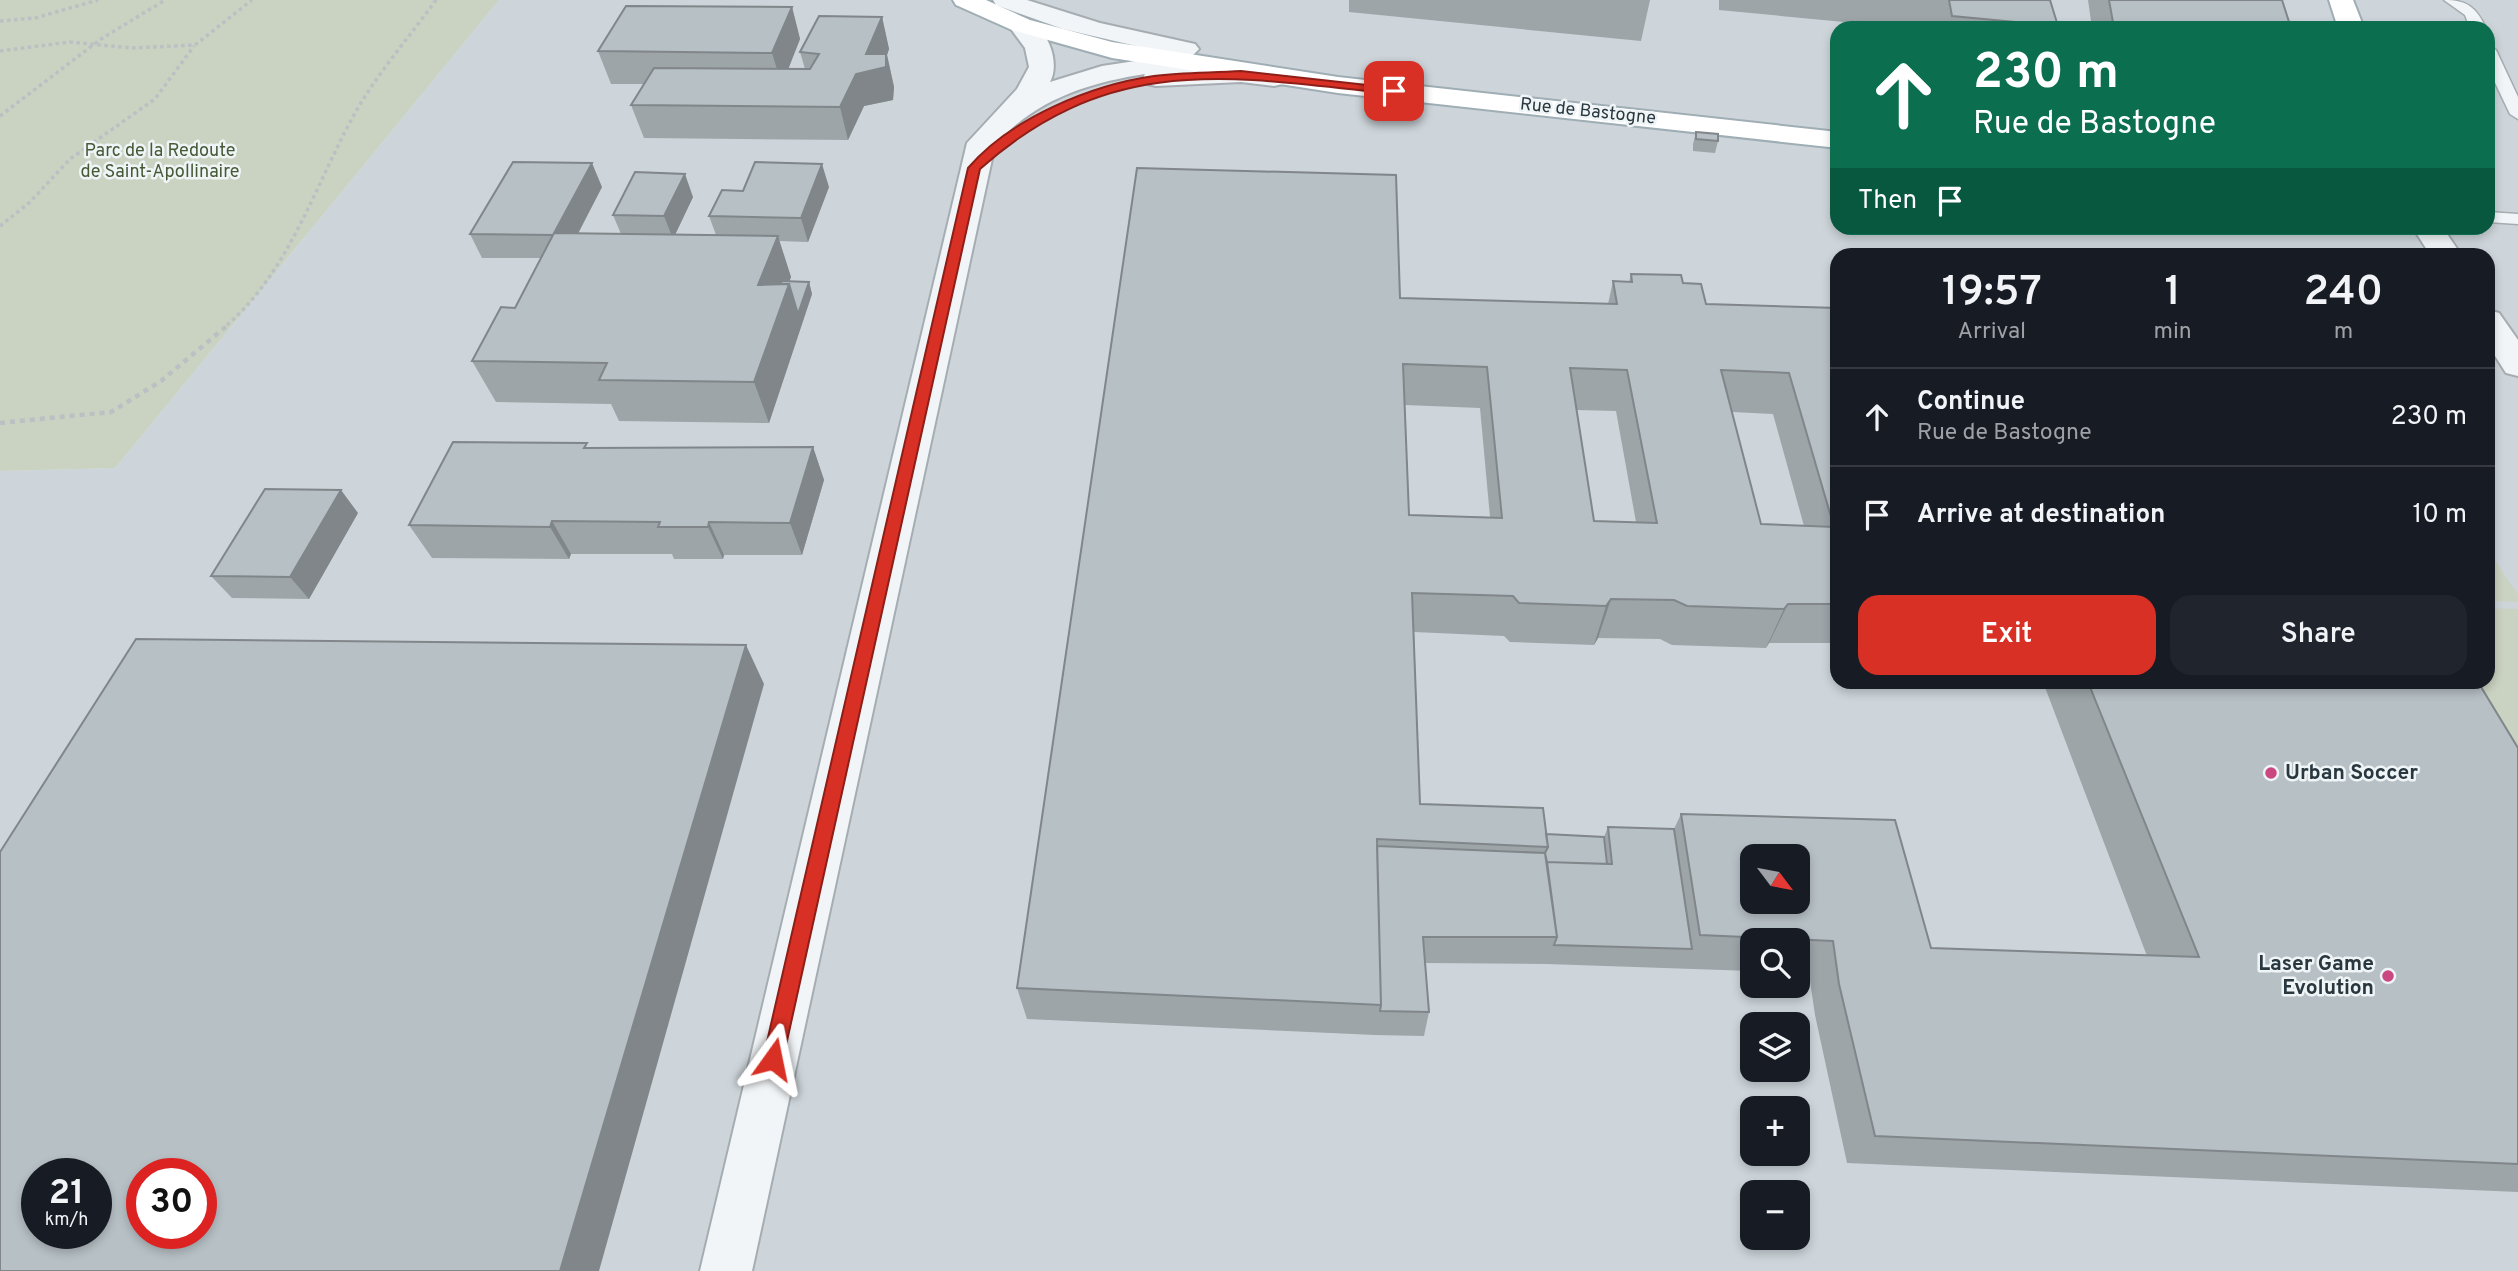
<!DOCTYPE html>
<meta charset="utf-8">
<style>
body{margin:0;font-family:Overpass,sans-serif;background:#20242c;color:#f1f3f6;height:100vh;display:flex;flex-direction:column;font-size:26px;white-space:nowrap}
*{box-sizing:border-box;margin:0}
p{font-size:23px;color:#9ea1a6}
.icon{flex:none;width:38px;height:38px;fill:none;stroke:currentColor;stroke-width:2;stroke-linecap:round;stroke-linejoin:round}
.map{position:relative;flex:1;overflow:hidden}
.panel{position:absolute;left:1830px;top:248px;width:665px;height:441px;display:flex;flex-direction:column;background:#171b24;border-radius:21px;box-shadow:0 4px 10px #0003}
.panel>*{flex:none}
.banner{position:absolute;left:1830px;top:21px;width:665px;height:214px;border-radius:21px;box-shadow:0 4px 10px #0003;background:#0b6e4f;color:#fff;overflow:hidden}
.needle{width:46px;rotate:122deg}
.controls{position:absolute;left:1740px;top:844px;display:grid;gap:14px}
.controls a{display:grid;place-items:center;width:70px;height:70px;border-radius:14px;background:#171b24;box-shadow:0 4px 10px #0003;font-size:35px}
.speed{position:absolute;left:21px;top:1158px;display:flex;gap:14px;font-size:35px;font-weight:700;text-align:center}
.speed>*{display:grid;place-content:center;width:91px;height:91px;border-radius:50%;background:#171b24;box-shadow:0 4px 10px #0003;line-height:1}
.speed small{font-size:18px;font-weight:400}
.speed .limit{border:10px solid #d22;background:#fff;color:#111}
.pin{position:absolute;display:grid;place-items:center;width:60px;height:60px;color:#fff;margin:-30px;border-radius:14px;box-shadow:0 4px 10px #0006}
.me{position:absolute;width:77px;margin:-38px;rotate:12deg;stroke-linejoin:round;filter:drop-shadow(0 0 5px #0008)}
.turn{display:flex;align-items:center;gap:24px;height:147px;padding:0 28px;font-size:32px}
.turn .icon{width:91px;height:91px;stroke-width:2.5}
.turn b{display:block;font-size:49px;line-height:60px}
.then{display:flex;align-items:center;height:66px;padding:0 28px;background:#0003;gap:14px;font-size:26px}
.eta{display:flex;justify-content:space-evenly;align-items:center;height:119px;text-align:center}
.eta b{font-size:42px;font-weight:600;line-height:49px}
.button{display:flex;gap:14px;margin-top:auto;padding:14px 28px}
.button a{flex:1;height:80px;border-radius:21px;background:#d93025;color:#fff;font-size:28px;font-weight:600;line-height:80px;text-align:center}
.button a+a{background:#20242c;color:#f1f3f6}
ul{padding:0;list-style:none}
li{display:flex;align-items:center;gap:21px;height:98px;padding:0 28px;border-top:2px solid #363941}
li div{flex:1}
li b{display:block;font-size:26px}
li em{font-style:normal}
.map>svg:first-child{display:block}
.built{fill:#cdd5da;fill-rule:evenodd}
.green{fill:#cad2c1}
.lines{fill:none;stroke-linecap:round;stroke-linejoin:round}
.lane-casing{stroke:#a5adb2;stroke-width:3}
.street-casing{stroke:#a5adb2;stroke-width:4}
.primary-casing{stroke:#9fadb4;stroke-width:4}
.path-far1{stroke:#bac0c3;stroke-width:3.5;stroke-dasharray:3.5 3.5;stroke-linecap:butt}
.path{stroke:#bac0c3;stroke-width:4.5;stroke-dasharray:5 5;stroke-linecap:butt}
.lane{fill:#f2f5f7;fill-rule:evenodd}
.street{fill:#f2f5f7;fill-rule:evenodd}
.primary{fill:#fff;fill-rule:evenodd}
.wall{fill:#9da5a9;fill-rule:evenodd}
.shaded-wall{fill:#80868a}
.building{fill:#b7c0c5;stroke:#80868a;stroke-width:2;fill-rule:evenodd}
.route{fill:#d93025;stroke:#8d1f18;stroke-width:2}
.poi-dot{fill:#ca4780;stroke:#eff4f6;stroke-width:2.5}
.labels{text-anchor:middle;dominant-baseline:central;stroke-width:5;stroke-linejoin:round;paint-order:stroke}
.far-street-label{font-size:18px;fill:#29373f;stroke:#eff4f6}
.far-park-label{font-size:18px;fill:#475a36;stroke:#eff4f6}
.poi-label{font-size:21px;font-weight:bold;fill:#29373f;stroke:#eff4f6;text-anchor:start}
</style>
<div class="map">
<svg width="2518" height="1271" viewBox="0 0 2518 1271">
<rect width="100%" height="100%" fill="#dfe5e8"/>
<!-- built -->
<path class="built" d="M 499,0 L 2518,0 L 2518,1271 L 0,1271 L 0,471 L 115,468 ZM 1838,28 L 2488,28 L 2488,228 L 1838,228 ZM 1838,256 L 2488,256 L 2488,682 L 1838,682 ZM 1752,856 L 1797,856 L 1797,901 L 1752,901 ZM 1752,940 L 1797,940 L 1797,985 L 1752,985 ZM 1752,1024 L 1797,1024 L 1797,1069 L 1752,1069 ZM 1752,1108 L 1797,1108 L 1797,1153 L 1752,1153 ZM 37,1174 L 96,1174 L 96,1234 L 37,1234 ZM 142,1174 L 201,1174 L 201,1234 L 142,1234 ZM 1752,1192 L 1797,1192 L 1797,1237 L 1752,1237 Z"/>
<!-- green -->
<path class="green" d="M 0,0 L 499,0 L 115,468 L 0,471 Z
M 2488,550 L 2518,595 L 2518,602 L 2489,601 Z
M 2489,608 L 2518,609 L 2518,778 L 2460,683 L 2488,682 Z"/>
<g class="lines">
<!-- lane casing -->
<g class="lane-casing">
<path id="lane" d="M 2444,0 C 2467,0 2476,7 2486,28 L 2470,28 L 2465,15 Z
M 2488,46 L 2496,50 L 2518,97 L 2518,119 L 2510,114 L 2488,68 Z
M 2488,212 L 2518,214 L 2518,224 L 2488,222 Z"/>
</g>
<!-- street casing -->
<g class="street-casing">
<path id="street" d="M 993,0 L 1027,0 L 1100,23 L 1195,44 L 1199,49 L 1193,55 L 1199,61 L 1195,67 L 1187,69 L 1241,66 L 1283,72 L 1287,78 L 1283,84 L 1274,86 L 1241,82 L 1156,86 L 1147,84 L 1143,78 L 1145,74 C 1087,83 1035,100 995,145 L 752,1271 L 700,1271 L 967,143 L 1017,89 L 1029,67 L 1025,48 L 1008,25 L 1012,20 C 1041,12 1063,58 1050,82 L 1102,66 L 1175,55 L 1063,29 L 996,5 Z
M 2413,228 L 2443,228 L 2462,256 L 2431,256 Z
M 2488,310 L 2499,313 L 2518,340 L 2518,376 L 2506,373 L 2488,345 Z"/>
</g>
<!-- primary casing -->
<g class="primary-casing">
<path id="primary" d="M 953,0 L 986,0 L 1030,20 L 1112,42 L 1338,77 L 1838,132 L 1838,148 L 1338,93 L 1112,58 L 1012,30 L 956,5 Z
M 2329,0 L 2353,0 L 2364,28 L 2338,28 Z"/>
</g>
<!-- path-far1 -->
<path class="path-far1" d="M 0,21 L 35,18 L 98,0
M 0,51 L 70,42 L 132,48 L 195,45 L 252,0
M 0,116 L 101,39 L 165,0
M 0,226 L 29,203 L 70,159 L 155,99 L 194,46
M 227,325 C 289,272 316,183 355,113 C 377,74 410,36 436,0"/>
<!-- path -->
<path class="path" d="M 0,423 L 111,412 L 161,381 L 229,324"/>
<!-- lane -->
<use href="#lane" class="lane"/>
<!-- street -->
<use href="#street" class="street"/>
<!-- primary -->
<use href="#primary" class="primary"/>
</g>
<!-- wall -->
<path class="wall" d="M 1349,0 L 1650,0 L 1641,41 L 1349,12 Z
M 1719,0 L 2050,0 L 2058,26 L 2057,28 L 1907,28 L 1719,10 Z
M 2088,0 L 2282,0 L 2291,28 L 2092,28 Z
M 792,7 L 800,39 L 788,69 L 805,69 L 800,52 L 882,17 L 889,49 L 887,55 L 894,87 L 893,100 L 864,106 L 848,140 L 644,138 L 631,105 L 644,84 L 611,84 L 598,51 Z
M 1696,132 L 1718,141 L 1715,153 L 1693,151 L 1693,144 Z
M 602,187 L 578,234 L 621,234 L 613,215 L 693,197 L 675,235 L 716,235 L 709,216 L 743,191 L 829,187 L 808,242 L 779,241 L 791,277 L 789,282 L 809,282 L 812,294 L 769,423 L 619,421 L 611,404 L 496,402 L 472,361 L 515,308 L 541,258 L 482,258 L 470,234 Z
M 1631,274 L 1683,283 L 1706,304 L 1838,308 L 1838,643 L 1769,643 L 1766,648 L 1672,645 L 1660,639 L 1598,638 L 1594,645 L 1510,642 L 1504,636 L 1414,632 L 1420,804 L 1546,834 L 1604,837 L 1608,827 L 1674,829 L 1681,814 L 1931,948 L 2147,956 L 2043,682 L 2478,682 L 2518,748 L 2518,1192 L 1847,1163 L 1815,1015 L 1809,974 L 1797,973 L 1797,940 L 1752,940 L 1752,971 L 1547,964 L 1425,963 L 1429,1012 L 1424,1036 L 1375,1035 L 1027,1019 L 1017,988 L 1400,298 L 1608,304 L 1613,281 L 1629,282 ZM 1405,405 L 1480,408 L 1490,517 L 1409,515 ZM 1577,410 L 1616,411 L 1636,522 L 1594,521 ZM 1732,412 L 1773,414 L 1804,526 L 1761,524 Z
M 813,447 L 824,480 L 802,555 L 724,555 L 723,559 L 674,559 L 672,554 L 571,554 L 569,559 L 432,558 L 409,525 L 589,448 Z
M 358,513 L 309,599 L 232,598 L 211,576 Z"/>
<!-- shaded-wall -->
<path class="shaded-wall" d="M 792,7 L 800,39 L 782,85 L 772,53 Z
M 882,17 L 889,49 L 887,55 L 894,87 L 893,100 L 864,106 L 848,140 L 840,107 Z
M 592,163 L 602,187 L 565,258 L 554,235 Z
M 822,164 L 829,187 L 808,242 L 801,218 Z
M 685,174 L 693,197 L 673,239 L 664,216 Z
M 778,236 L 791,277 L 777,314 L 758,285 Z
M 809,282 L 812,294 L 769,423 L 754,382 L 789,284 Z
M 813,447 L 824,480 L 802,555 L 790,523 Z
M 341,490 L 358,513 L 309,599 L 290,577 Z
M 552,521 L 571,554 L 569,559 L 550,527 Z
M 709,522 L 724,555 L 723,559 L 708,527 Z
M 1611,599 L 1598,638 L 1594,645 L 1606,606 Z
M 1788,604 L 1769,643 L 1766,648 L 1784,609 Z
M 746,645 L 764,684 L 599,1271 L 560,1271 Z"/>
<!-- building -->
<path class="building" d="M 1949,0 L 2050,0 L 2058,26 L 1952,16 Z
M 2109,0 L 2282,0 L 2291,28 L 2114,28 Z
M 626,6 L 792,7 L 772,53 L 598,51 Z
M 819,16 L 882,17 L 866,54 L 886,54 L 886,67 L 856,74 L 840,107 L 631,105 L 654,68 L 810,69 L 819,54 L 800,52 Z
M 1696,132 L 1718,134 L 1718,141 L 1696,139 Z
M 513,162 L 592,163 L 553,235 L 470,234 Z
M 755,162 L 822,164 L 801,218 L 709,216 L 722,190 L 743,191 Z
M 1137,168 L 1396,175 L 1400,298 L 1617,304 L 1613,281 L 1632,282 L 1631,274 L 1681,275 L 1683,283 L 1701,284 L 1706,304 L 1838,308 L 1838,604 L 1788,604 L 1784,609 L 1687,606 L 1674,600 L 1611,599 L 1606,606 L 1519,603 L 1513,596 L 1412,593 L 1420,804 L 1543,808 L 1548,847 L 1377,839 L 1381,1005 L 1017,988 ZM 1403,364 L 1487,367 L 1502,518 L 1409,515 ZM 1570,368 L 1627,370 L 1657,523 L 1594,521 ZM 1721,370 L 1789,373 L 1834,527 L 1761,524 Z
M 635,172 L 685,174 L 664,216 L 613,215 Z
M 554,233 L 778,236 L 758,285 L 789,284 L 754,382 L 599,380 L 607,363 L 472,361 L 501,307 L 515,308 Z
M 1940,255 L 1977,256 L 1941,256 Z
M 782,281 L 809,282 L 798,314 L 789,284 L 780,284 Z
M 453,442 L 587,443 L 584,448 L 813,447 L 790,523 L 709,522 L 708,527 L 658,527 L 660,522 L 552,521 L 550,527 L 409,525 Z
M 265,489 L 341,490 L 290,577 L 211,576 Z
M 136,639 L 746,645 L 560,1271 L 0,1271 L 0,852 ZM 37,1174 L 96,1174 L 96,1234 L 37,1234 ZM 142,1174 L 201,1174 L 201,1234 L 142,1234 Z
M 2088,682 L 2478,682 L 2518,748 L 2518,1164 L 1875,1136 L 1839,984 L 1833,941 L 1700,935 L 1681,814 L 1895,820 L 1931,948 L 2199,957 ZM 1752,856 L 1797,856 L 1797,901 L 1752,901 Z
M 1608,827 L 1674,829 L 1692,949 L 1554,945 L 1557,937 L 1547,862 L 1612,864 Z
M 1546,834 L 1604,837 L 1607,864 L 1547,862 L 1545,853 L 1548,847 Z
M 1377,846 L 1545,853 L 1557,937 L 1423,937 L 1429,1012 L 1380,1011 L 1381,1005 Z"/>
<!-- route -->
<path class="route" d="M 1241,71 L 1394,88 L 1399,91 L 1394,94 C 1233,77 1112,51 980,169 L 783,1059 L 780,1066 L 773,1068 L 766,1066 L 763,1059 L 968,168 C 1011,118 1091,85 1154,76 C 1182,72 1212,73 1241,71 Z"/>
<!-- markers -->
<g class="poi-dot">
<circle cx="2271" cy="773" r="7"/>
<circle cx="2388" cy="976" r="7"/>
</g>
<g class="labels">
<!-- far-street labels -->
<g class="far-street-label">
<text transform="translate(1588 112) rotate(6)">Rue de Bastogne</text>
</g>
<!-- far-park labels -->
<g class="far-park-label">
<text x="160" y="151">Parc de la Redoute<tspan x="160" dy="21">de Saint-Apollinaire</tspan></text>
</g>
<!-- poi labels -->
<g class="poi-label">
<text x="2285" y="773">Urban Soccer</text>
<text x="2374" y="964" text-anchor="end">Laser Game<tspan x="2374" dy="24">Evolution</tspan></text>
</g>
</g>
</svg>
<div class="controls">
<a><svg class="needle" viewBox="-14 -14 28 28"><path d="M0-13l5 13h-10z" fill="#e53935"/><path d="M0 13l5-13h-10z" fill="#9ea1a6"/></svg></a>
<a><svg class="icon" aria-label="search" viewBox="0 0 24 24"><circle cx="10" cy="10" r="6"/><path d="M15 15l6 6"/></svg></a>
<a><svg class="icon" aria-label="layers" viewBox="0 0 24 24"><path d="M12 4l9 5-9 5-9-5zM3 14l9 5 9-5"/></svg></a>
<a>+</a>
<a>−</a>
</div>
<div class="speed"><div>21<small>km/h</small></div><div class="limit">30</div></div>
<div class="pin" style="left:1394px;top:91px;background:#d93025"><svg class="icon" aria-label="arrive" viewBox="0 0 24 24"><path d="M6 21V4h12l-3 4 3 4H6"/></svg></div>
<svg class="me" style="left:773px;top:1059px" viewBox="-20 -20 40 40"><path d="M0-17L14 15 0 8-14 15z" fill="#d93025" stroke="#fff" stroke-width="4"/></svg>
<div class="banner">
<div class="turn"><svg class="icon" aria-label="ahead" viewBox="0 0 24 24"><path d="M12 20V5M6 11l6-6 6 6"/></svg><div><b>230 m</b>Rue de Bastogne</div></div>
<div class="then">Then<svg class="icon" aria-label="arrive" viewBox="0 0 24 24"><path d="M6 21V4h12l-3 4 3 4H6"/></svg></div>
</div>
<section class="panel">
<div class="eta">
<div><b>19:57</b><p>Arrival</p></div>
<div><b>1</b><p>min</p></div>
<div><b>240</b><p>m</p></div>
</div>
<ul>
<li><svg class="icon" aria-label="ahead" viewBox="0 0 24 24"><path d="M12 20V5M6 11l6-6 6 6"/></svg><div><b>Continue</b><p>Rue de Bastogne</p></div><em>230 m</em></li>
<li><svg class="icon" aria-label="arrive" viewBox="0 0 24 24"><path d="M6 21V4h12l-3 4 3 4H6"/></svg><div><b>Arrive at destination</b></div><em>10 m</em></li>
</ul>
<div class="button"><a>Exit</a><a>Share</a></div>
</section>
</div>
